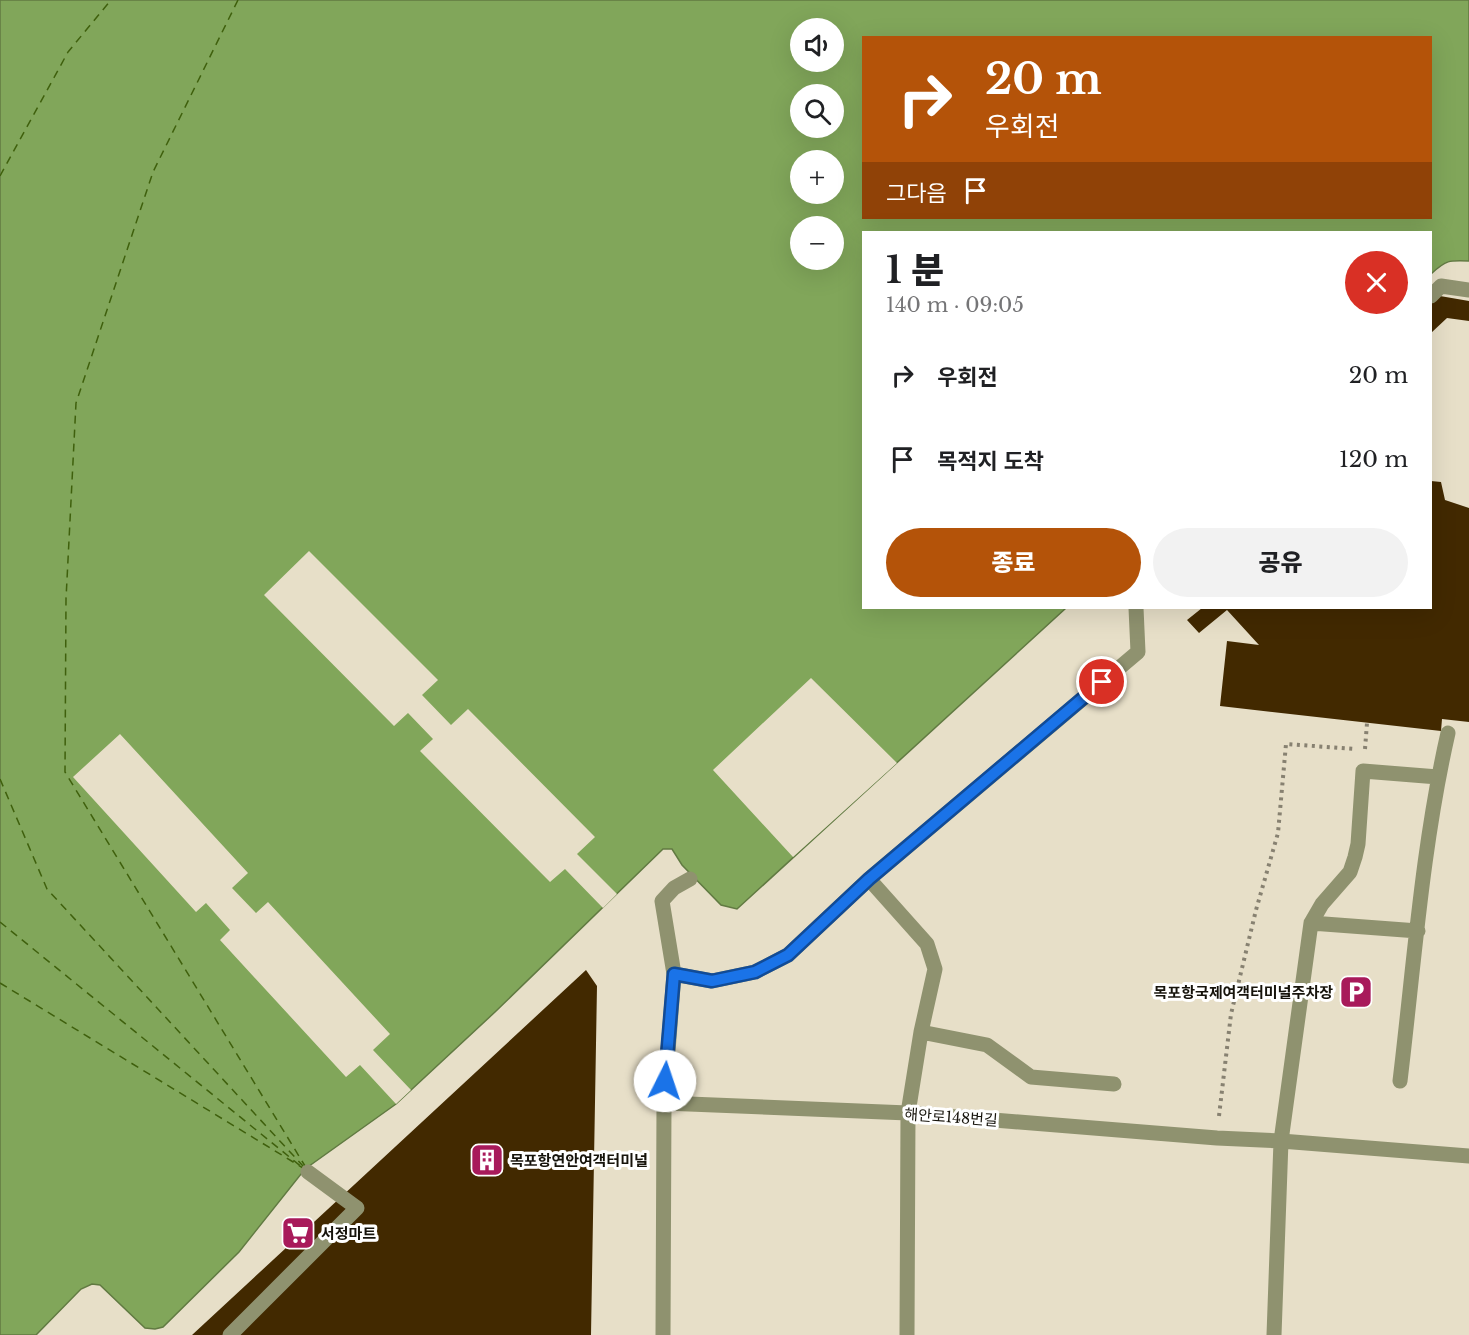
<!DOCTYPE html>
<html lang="ko">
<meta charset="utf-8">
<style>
body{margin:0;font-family:"Libre Baskerville","Noto Sans KR",serif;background:#f2f2f2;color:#202124;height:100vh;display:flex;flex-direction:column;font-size:22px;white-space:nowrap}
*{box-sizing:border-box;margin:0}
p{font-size:20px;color:#757577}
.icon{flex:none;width:33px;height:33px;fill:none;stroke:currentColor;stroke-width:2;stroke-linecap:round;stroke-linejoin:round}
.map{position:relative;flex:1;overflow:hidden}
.drawer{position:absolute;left:862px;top:231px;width:570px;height:378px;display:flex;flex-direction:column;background:#fff;border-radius:0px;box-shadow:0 6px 24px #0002}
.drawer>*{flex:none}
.guide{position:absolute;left:862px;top:36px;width:570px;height:183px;border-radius:0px;box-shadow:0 6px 24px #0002;background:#b45309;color:#fff;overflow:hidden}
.buttons{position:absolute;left:790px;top:18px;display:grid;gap:12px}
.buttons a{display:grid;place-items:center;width:54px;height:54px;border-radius:50%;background:#fff;box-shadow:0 6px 24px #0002;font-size:30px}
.pin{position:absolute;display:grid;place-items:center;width:51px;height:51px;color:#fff;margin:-26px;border:3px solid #fff;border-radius:50%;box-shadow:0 2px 6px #0007}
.me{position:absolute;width:66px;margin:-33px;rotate:4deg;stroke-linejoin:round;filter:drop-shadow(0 0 4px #0008)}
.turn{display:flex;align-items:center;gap:21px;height:126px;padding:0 24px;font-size:27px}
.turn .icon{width:78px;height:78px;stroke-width:2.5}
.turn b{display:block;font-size:42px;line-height:51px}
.then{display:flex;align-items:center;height:57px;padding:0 24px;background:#0003;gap:12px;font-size:22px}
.round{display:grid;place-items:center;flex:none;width:63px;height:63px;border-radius:32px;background:#f2f2f2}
.summary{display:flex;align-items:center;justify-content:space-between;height:102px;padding:0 24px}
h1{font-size:36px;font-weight:800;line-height:45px}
.primary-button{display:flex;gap:12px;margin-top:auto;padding:12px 24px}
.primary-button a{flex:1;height:69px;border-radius:36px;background:#b45309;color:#fff;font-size:24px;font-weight:800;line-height:69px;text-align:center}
.primary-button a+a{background:#f2f2f2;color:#202124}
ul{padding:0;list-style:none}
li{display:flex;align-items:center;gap:18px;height:84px;padding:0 24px}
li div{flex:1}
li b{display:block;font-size:22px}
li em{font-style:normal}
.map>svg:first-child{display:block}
.water{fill:#81a65a;stroke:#617a42;stroke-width:1.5;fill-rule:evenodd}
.pier{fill:#e7dfc8}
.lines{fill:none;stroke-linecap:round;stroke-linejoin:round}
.ferry{stroke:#3f600d;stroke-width:1.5;stroke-dasharray:8 6;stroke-linecap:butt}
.building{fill:#422900}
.path{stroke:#878171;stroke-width:4;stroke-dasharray:3 4.5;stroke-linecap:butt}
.service{stroke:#8f926f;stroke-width:15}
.minor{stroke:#8f926f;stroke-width:15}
.route-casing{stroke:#114b97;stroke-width:15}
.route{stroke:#1a73e8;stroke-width:10}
.labels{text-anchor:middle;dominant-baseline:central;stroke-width:6;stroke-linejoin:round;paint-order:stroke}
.poi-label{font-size:15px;font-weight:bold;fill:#16130b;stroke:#fff;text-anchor:start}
.street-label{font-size:15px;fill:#16130b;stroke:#fff}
</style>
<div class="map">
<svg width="1469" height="1335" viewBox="0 0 1469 1335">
<rect width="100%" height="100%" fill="#e7dfc8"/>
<!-- water -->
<path class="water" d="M 0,0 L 1469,0 L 1469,261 C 1449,260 1446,260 1431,274 L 1431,232 L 864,232 L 864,608 L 1066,608 L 737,909 L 721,905 L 682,865 L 672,849 L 663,849 L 495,1012 L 396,1104 L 305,1169 L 239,1252 L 163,1327 L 155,1329 L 145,1328 L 100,1285 L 92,1284 L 81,1289 L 36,1335 L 0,1335 ZM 801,28 L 834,28 L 834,62 L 801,62 ZM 864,38 L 1431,38 L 1431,218 L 864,218 ZM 801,94 L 834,94 L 834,128 L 801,128 ZM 801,160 L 834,160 L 834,194 L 801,194 ZM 801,226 L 834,226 L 834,260 L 801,260 Z"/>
<!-- pier -->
<path class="pier" d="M 309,551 L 438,680 L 422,695 L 451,725 L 468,709 L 595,837 L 577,854 L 617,894 L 603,908 L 565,869 L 550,882 L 420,751 L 433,739 L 408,713 L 394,726 L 264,595 Z
M 811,678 L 897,763 L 793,857 L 713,770 Z
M 120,734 L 248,873 L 232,888 L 256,913 L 268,902 L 390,1034 L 373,1050 L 411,1090 L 396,1104 L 360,1065 L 346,1077 L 220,940 L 230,930 L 206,903 L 196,912 L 73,777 Z"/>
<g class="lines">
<!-- ferry -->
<path class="ferry" d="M 238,0 L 153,172 L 76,403 L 66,599 L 65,772 L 305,1166
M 0,176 L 68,52 L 111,0
M 0,779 L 47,889 L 303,1166
M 0,922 L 303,1168
M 0,983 L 303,1168"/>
</g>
<!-- building -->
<path class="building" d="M 1440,296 L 1469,301 L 1469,321 L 1447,318 L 1431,333 L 1431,304 Z
M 1431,481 L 1441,482 L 1445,500 L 1469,508 L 1469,722 L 1442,719 L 1441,731 L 1220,706 L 1227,641 L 1259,645 L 1227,610 L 1199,633 L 1187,620 L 1202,608 L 1431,608 Z
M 586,970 L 597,986 L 591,1335 L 192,1335 Z"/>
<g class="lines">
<!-- path -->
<path class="path" d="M 1365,749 L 1367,723
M 1219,1116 L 1231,1014 L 1256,910 L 1278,833 L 1286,744 L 1355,749"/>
<!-- service -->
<path class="service" d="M 1431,296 L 1441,286 L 1469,290
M 869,879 L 927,944 L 935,969 L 921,1032 L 908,1113
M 1311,923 L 1418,931
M 674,974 L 712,981 L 755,972 L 788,955 L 869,879 L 1138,652 L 1136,608
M 921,1032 L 987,1045 L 1031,1077 L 1114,1084
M 1400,1081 C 1414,965 1422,847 1448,733
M 664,1103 L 674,974 L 662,901 L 674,888 L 690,879
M 1281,1141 L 1311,923 L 1322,904 L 1350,872 L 1355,857 L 1358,844 L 1363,771 L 1438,777
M 230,1335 L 357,1208 L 308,1172"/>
<!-- minor -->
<path class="minor" d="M 663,1335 L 664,1103 L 908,1113 L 1217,1138 L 1281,1141 L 1469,1156
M 907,1335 L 908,1113
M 1274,1335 L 1281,1141"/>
</g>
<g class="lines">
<!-- route casing -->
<g class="route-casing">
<path id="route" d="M 665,1081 L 674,974 L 712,981 L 755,972 L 788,955 L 869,879 L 1102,682"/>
</g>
<!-- route -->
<use href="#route" class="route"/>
</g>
<!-- icons -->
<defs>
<g id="parking-square" transform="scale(1.725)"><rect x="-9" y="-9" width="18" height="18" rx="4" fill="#a81a5b" stroke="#fff"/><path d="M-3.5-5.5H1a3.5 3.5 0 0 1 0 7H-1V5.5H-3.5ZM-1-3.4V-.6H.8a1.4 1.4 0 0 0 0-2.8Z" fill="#fff"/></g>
<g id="building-square" transform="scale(1.725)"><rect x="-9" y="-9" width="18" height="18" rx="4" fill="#a81a5b" stroke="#fff"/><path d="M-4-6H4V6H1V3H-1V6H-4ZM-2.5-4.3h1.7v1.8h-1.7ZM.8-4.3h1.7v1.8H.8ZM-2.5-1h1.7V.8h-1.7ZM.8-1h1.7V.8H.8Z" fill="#fff"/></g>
<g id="supermarket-square" transform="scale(1.725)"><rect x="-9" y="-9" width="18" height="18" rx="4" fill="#a81a5b" stroke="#fff"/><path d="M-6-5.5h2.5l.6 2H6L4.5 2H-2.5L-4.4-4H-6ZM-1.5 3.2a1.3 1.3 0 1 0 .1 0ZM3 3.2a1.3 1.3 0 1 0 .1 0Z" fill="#fff"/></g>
</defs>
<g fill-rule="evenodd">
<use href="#parking-square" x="1356" y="992"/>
<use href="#building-square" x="487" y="1160"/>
<use href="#supermarket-square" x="298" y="1233"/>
</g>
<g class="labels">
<!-- poi labels -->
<g class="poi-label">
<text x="1333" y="992" text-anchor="end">목포항국제여객터미널주차장</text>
<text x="510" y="1160">목포항연안여객터미널</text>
<text x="321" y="1233">서정마트</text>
</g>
<!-- street labels -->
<g class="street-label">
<text transform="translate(951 1117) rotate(4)">해안로148번길</text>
</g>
</g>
</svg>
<div class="buttons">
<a><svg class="icon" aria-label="sound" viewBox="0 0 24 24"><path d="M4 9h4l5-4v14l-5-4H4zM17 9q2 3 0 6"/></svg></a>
<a><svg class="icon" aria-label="search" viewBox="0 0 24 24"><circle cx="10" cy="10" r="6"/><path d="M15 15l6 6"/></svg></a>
<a>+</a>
<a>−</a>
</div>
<div class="pin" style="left:1102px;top:682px;background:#d93025"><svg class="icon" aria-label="arrive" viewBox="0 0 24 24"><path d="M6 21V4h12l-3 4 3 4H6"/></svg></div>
<svg class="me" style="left:665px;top:1081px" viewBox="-20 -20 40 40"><circle r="19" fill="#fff"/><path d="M0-13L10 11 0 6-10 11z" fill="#1a73e8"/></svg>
<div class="guide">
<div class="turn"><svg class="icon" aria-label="right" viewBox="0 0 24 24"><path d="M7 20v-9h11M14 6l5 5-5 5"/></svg><div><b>20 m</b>우회전</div></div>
<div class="then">그다음<svg class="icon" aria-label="arrive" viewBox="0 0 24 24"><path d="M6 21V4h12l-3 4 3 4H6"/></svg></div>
</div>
<section class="drawer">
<div class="summary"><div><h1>1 분</h1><p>140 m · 09:05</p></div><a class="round" style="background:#d93025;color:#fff"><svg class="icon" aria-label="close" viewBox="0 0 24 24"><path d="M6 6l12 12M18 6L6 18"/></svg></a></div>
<ul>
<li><svg class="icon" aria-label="right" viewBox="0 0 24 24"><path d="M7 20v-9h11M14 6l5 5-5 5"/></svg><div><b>우회전</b></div><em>20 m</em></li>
<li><svg class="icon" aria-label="arrive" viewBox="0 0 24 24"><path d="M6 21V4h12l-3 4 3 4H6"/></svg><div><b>목적지 도착</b></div><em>120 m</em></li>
</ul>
<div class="primary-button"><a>종료</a><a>공유</a></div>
</section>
</div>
